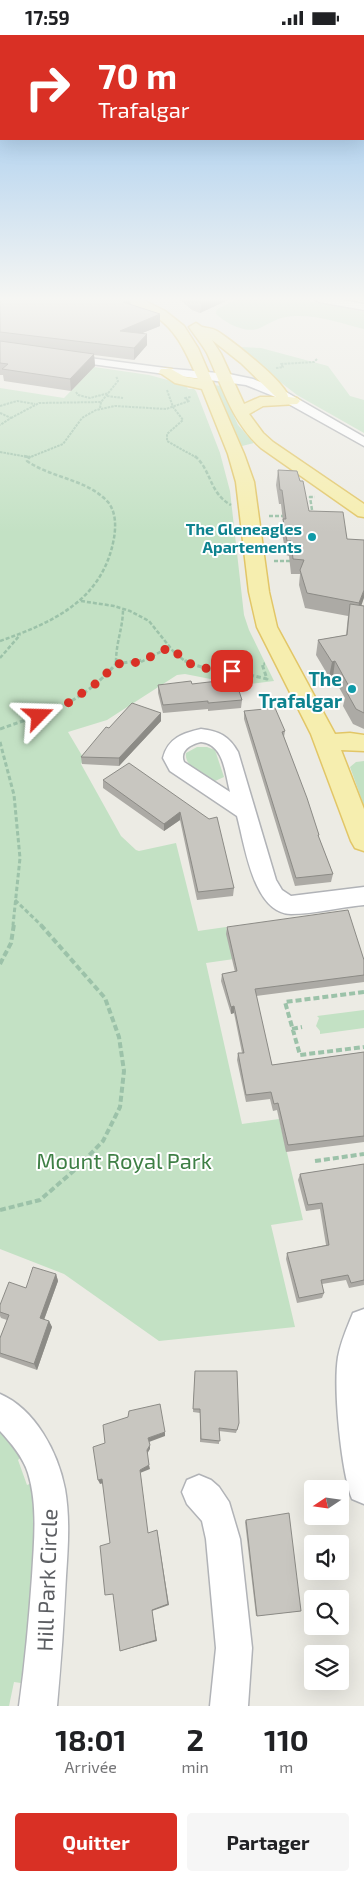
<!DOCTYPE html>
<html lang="fr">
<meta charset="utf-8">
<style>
body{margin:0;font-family:"Exo 2",sans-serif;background:#f6f6f6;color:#202124;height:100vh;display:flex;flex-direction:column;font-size:19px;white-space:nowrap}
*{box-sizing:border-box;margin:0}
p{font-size:16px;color:#757577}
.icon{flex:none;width:28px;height:28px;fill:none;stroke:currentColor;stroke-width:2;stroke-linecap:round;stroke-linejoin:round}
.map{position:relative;height:1671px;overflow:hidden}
.drawer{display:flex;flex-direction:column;background:#fff;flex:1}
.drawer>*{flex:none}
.banner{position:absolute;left:0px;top:0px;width:365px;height:105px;box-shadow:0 5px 20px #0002;background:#d93025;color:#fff;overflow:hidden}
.needle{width:32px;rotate:257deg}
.controls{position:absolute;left:304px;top:1445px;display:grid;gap:10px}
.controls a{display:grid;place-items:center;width:45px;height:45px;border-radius:5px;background:#fff;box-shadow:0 5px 20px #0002;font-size:25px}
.pin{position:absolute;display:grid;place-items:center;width:42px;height:42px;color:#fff;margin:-21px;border-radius:10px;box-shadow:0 2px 8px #0006}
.me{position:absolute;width:55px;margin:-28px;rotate:68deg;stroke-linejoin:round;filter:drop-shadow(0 0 4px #0008)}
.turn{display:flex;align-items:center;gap:18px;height:105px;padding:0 15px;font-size:22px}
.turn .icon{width:65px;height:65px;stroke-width:2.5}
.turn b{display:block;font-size:35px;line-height:42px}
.eta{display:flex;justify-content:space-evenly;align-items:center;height:85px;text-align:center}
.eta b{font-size:30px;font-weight:700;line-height:35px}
.button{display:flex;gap:10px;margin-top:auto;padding:10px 15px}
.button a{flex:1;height:58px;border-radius:5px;background:#d93025;color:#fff;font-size:20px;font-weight:700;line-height:58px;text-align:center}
.button a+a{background:#f6f6f6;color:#202124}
.status{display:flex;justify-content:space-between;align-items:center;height:35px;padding:0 25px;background:#fff;direction:ltr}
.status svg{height:14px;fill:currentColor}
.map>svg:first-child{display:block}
.green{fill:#c3e1c4}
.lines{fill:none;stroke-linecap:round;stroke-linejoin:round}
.minor-casing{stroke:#b1b3b7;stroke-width:3}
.major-casing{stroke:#e2c667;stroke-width:3}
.path-far3{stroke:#9cc2a9;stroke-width:2;stroke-dasharray:2.5 1;stroke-linecap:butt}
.path-far2{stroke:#9cc2a9;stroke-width:2.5;stroke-dasharray:4 2;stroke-linecap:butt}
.path-far1{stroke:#9cc2a9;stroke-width:3;stroke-dasharray:4.5 2.5;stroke-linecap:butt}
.path{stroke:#9cc2a9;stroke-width:4;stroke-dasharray:6 3;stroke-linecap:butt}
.minor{fill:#fff;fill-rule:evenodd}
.major{fill:#f6eeaf;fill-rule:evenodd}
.wall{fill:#acaaa5}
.shaded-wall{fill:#8c8b86}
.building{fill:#c8c6c0;stroke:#8c8b86}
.route{stroke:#d93025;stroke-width:9;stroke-dasharray:0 16.2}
.culture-dot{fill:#0f9aa8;stroke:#fff;stroke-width:2}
.labels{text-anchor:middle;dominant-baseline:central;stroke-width:4;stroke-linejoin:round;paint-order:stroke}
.far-culture-label{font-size:16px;font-weight:bold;fill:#0d838f;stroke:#fff;text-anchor:end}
.culture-label{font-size:19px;font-weight:bold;fill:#0d838f;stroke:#fff;text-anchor:end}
.near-park-label{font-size:22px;fill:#3e7f45;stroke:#fff}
.near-street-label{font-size:22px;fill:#5c5e62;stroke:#fff}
</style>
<div class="status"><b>17:59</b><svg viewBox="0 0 49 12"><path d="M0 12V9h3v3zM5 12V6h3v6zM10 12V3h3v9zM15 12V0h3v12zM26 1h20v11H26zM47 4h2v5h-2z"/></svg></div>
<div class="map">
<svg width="364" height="1671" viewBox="0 0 364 1671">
<rect width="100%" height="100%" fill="#ecebe4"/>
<!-- green -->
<path class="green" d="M 238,264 L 299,264 L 364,277 L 364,294 C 341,288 319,280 295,281 C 281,281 274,286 262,292 C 247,300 227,289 216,279 L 217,274 Z
M 241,312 L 261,313 L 328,331 L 350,361 L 364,365 L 364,398 L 297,360 L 238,314 Z
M 94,332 L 149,340 L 186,350 L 188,354 L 194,354 L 196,356 L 220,418 L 230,456 L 244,580 L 249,595 L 274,646 L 241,650 L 185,639 L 177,640 L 107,685 L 68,697 L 84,724 L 81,729 L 121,801 L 136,815 L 139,816 L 176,808 L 198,896 L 226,892 L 234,924 L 206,928 L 242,1089 L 279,1084 L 303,1185 L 271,1190 L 295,1292 L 159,1306 L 64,1239 L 0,1214 L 0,353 L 64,363 Z
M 215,350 L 220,351 L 238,390 L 254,408 L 242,411 Z
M 197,712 L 207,712 L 215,715 L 224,742 L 215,746 C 204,740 184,732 186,718 Z
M 364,726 L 364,771 L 350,732 L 356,727 Z
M 364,975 L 364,993 L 320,999 L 320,996 L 316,991 L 319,983 L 317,981 Z
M 0,1395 L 22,1421 L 18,1425 L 27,1450 L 32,1448 L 37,1474 L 28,1640 L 22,1639 L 21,1648 L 14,1647 L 9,1671 L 0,1671 Z"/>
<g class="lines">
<!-- minor casing -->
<g class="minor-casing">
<path id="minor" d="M 314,264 L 337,264 L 364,269 L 364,275 L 319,267 Z
M 66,320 L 173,334 L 229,339 L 253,344 L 286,357 L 364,402 L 364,411 L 278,363 L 246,350 L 62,325 L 60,323 L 62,321 Z
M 201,694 C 219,696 229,701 238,717 L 276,845 L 282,855 L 291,861 L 364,852 L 364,870 C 341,872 314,879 291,879 C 253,878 245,810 237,781 L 170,736 L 163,723 C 168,703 183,698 201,694 ZM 201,707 C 224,709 225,738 230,757 L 184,727 C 179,715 192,709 201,707 Z
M 364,1274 L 364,1469 L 352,1464 C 341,1435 333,1353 338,1322 C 341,1306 347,1293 353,1278 Z
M 0,1359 C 35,1374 58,1417 65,1454 C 70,1483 68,1512 66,1541 C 64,1585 61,1628 57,1671 L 19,1671 C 25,1628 29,1584 32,1541 C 34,1507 38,1470 28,1438 C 23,1422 11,1408 0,1396 Z
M 199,1440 L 211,1445 L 219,1452 L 229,1467 L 240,1504 L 252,1613 L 248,1671 L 210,1671 L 216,1613 L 206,1504 L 202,1486 L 187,1469 L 182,1457 L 187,1445 Z"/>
</g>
<!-- major casing -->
<g class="major-casing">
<path id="major" d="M 125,264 L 141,264 L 165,276 L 184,291 L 198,313 L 244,419 L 254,447 L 269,557 L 277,592 L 335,699 L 350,698 L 364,700 L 364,716 L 341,715 L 364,774 L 364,816 L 355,813 L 351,806 L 311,699 L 257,592 L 249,557 L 236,447 L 228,419 L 202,354 L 175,348 L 159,337 L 161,334 L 171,334 L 185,342 L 198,344 C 187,320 178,296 155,281 C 145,276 132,272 125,264 Z
M 196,288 C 198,289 200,291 202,292 C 207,293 212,293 217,296 C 230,304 288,349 288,362 L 297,363 L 300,366 L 297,369 L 263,371 L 249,379 L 263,398 L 273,407 L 364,469 L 364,482 L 358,481 L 261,413 C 232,387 223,353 207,318 C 202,309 195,301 189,292 ZM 212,305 L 241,328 L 276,362 L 260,362 L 244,369 L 221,319 Z"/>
</g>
<!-- path-far3 -->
<path class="path-far3" d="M 276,333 L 283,332 L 281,329 L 314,327 L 317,324
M 167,355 L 173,372 L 183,385 L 167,399 L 167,406 L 197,423
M 76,357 L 78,360 L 90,363 L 109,358
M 107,361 L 123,363
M 0,371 L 17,366 L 35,369
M 100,373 L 101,367 L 118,346 L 116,341
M 0,378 L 11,383 L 0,390
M 11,383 L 39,368 L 102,367
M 0,417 L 28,422
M 28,423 L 63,409 L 82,383 L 96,375 L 115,371 L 166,374 L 189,366 L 185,363 L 191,362"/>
<!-- path-far2 -->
<path class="path-far2" d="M 24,421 L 28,422
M 195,421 C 212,436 209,458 231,470
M 312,475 L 310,462 L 315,462
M 269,481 L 284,481
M 274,526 L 290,526
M 81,566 L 114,571 L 130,576 L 149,586 L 173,616 L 186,627
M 0,606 C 54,587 103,565 114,503 C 116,491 116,477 108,467 C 87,444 51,443 27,426 L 30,421
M 0,623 L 20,600
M 116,627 C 116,607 123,593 123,574
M 141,627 L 170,612"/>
<!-- path-far1 -->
<path class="path-far1" d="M 185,625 L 188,628 L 226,639 L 229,635 L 267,644 L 262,629 L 265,629
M 116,629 L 143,625
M 0,694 C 50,676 78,671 116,629 L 116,625
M 0,707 L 14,760 L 20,823 L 13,890
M 15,865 L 41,890"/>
<!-- path -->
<path class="path" d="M 0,929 L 11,908 L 14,889
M 364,957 L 285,967 L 300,1020 L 364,1012
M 292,994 L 302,992
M 315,1126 L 364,1119
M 0,1175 L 40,1165 L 77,1133 L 103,1106 L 120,1072 L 124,1036 L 119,1002 L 105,963 L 40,889"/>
<!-- minor -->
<use href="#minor" class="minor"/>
<!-- major -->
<use href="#major" class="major"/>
</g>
<!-- wall -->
<path class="wall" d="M 0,264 L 130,270 L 160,291 L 142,298 L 147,299 L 147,310 L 134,325 L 94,320 L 95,331 L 71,356 L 4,346 L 3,340 L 0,340 Z
M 179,264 L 230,264 L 200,278 L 192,275 Z
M 352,264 L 364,264 L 364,266 Z
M 278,435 L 309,476 L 347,504 L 361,570 L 364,571 L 364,694 L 353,689 L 343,671 L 345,663 L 333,642 L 329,642 L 316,620 L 318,605 L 346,600 L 348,581 L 305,573 L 299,550 L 300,539 L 291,539 L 289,521 L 286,520 L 282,498 L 283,487 L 281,469 L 279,469 L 276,450 Z
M 192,649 L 242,665 L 241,673 L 208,676 L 208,674 L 163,678 L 158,658 L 158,650 Z
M 244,676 L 285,696 L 284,702 L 319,800 L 319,803 L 333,839 L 331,847 L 295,851 L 244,684 Z
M 161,678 L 161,686 L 119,731 L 82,729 L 81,722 L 109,693 Z
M 103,745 L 209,784 L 234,853 L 233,861 L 197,865 L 180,785 L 164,796 L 103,753 Z
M 227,892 L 364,925 L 364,947 L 256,961 L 272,1030 L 364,1017 L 364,1107 L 286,1117 L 277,1075 L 273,1076 L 270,1064 L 246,1067 L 237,1025 L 238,1018 L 242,1018 L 234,978 L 231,979 L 221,946 L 222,939 L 235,937 L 226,899 Z
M 364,1129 L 364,1250 L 349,1253 L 346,1245 L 322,1249 L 324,1258 L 322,1263 L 297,1268 L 286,1224 L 287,1218 L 326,1210 L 320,1174 L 306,1176 L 298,1145 L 300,1139 Z
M 56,1239 L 58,1246 L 44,1285 L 49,1286 L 52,1292 L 37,1335 L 0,1322 L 0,1303 L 7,1285 L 1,1283 L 0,1281 L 0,1270 L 26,1253 Z
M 195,1336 L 239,1388 L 236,1398 L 219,1396 L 219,1409 L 200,1407 L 200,1378 L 193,1377 Z
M 246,1485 L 301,1576 L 256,1581 L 245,1487 Z"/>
<!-- shaded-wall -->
<path class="shaded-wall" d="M 130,264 L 131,275 L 123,267 Z
M 206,264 L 230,264 L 200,278 L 201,267 Z
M 160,279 L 160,291 L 120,307 L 120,296 Z
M 147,299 L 147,310 L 134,325 L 134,313 Z
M 94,319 L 95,331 L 71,356 L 70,344 Z
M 364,555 L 364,563 L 357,583 L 359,568 Z
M 335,626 L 333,642 L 329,642 L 332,627 Z
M 161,678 L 161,686 L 119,731 L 119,723 Z
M 180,777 L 180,785 L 164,796 L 164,789 Z
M 234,971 L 234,978 L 231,979 L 231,972 Z
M 56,1239 L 58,1246 L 42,1290 L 40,1283 Z
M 49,1286 L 52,1292 L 37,1335 L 34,1329 Z
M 165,1397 L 165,1401 L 149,1407 L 148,1403 Z
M 150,1410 L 150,1414 L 147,1419 L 147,1415 Z
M 149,1430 L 150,1434 L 140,1438 L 148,1500 L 140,1435 Z
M 102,1444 L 104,1448 L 100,1449 L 98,1445 Z
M 157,1495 L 169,1570 L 152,1576 L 157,1606 L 120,1616 L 152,1575 Z"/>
<!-- building -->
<path class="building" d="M 0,264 L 130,264 L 123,267 L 160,279 L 120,296 L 147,299 L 134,313 L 0,297 Z
M 192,264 L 206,264 L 201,267 Z
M 0,306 L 94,319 L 70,344 L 2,334 L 8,329 L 0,328 Z
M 278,435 L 297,436 L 300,446 L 303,446 L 309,476 L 343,477 L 347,504 L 364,505 L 364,555 L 359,568 L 307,558 L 300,535 L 304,525 L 293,524 L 291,506 L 287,506 L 283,484 L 286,484 L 282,455 L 280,455 Z
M 350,569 L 364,571 L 364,678 L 356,674 L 346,656 L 351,655 L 335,626 L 332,627 L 318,605 L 347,600 Z
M 235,644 L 242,665 L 208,668 L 208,666 L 163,670 L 158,650 L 191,646 L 192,649 Z
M 132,668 L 161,678 L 119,723 L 81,722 L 106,692 L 109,693 Z
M 275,673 L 285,696 L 282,697 L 307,763 L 319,800 L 318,800 L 333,839 L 296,843 L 244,676 Z
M 129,728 L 209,784 L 217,782 L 234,853 L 198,857 L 180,777 L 164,789 L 103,745 Z
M 348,875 L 364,925 L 364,940 L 255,954 L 272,1030 L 364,1017 L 364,1101 L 288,1110 L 278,1068 L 274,1069 L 271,1057 L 246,1060 L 238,1018 L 244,1018 L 234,971 L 231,972 L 222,939 L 237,936 L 227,892 Z
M 364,1129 L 364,1245 L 351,1248 L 348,1240 L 321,1245 L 324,1258 L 299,1263 L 287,1218 L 329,1210 L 322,1168 L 308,1170 L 300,1139 Z
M 33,1232 L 56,1239 L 40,1283 L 49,1286 L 34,1329 L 0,1318 L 0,1303 L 9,1280 L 0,1277 L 0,1270 L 9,1247 L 26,1253 Z
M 195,1336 L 237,1336 L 239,1388 L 237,1395 L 219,1393 L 220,1406 L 201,1404 L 200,1374 L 193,1374 Z
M 160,1369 L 165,1397 L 148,1403 L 150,1410 L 147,1415 L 149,1430 L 140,1435 L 148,1498 L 157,1495 L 168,1569 L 152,1575 L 156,1605 L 120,1616 L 113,1559 L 105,1560 L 100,1511 L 110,1508 L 102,1444 L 98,1445 L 93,1412 L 105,1408 L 103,1390 L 128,1382 L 129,1376 Z
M 289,1478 L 301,1576 L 257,1581 L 246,1485 Z"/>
<!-- sky -->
<linearGradient id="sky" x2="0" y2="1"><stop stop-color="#8fc0ed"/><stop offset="0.53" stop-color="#f6f6f3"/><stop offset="1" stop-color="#f6f6f3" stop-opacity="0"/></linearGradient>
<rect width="364" height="498" fill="url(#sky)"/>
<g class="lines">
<!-- route -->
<path class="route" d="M 39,681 L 68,668 L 98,647 L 116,629 L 140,627 L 170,612 L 188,628 L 226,639 L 229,635 L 232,636"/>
</g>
<!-- markers -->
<g class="culture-dot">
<circle cx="312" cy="502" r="5"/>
<circle cx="352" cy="654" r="5"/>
</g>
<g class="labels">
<!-- far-culture labels -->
<g class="far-culture-label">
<text x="302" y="493">The Gleneagles<tspan x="302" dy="18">Apartements</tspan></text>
</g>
<!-- culture labels -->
<g class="culture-label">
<text x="342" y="643">The<tspan x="342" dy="22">Trafalgar</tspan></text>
</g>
<!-- near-park labels -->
<g class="near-park-label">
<text x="124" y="1125">Mount Royal Park</text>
</g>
<!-- near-street labels -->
<g class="near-street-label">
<text transform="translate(46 1545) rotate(-88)">Hill Park Circle</text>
</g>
</g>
</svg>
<div class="controls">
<a><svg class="needle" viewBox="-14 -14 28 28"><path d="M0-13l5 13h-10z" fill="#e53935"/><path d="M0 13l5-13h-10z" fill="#757577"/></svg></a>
<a><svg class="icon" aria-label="sound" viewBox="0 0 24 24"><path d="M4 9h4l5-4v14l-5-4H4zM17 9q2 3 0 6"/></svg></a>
<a><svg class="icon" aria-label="search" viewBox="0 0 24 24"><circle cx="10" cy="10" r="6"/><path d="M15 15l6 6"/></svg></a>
<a><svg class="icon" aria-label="layers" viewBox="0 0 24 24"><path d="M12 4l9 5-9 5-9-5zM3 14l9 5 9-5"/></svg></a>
</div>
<div class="pin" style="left:232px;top:636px;background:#d93025"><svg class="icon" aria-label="arrive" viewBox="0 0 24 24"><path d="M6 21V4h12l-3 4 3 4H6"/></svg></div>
<svg class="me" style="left:39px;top:681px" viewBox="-20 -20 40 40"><path d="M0-17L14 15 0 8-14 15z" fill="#d93025" stroke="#fff" stroke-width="4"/></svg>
<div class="banner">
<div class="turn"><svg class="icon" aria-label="right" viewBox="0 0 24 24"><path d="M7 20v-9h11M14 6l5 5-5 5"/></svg><div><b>70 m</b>Trafalgar</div></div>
</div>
</div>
<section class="drawer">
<div class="eta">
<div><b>18:01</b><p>Arrivée</p></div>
<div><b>2</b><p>min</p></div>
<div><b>110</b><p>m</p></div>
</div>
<div class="button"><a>Quitter</a><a>Partager</a></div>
</section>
